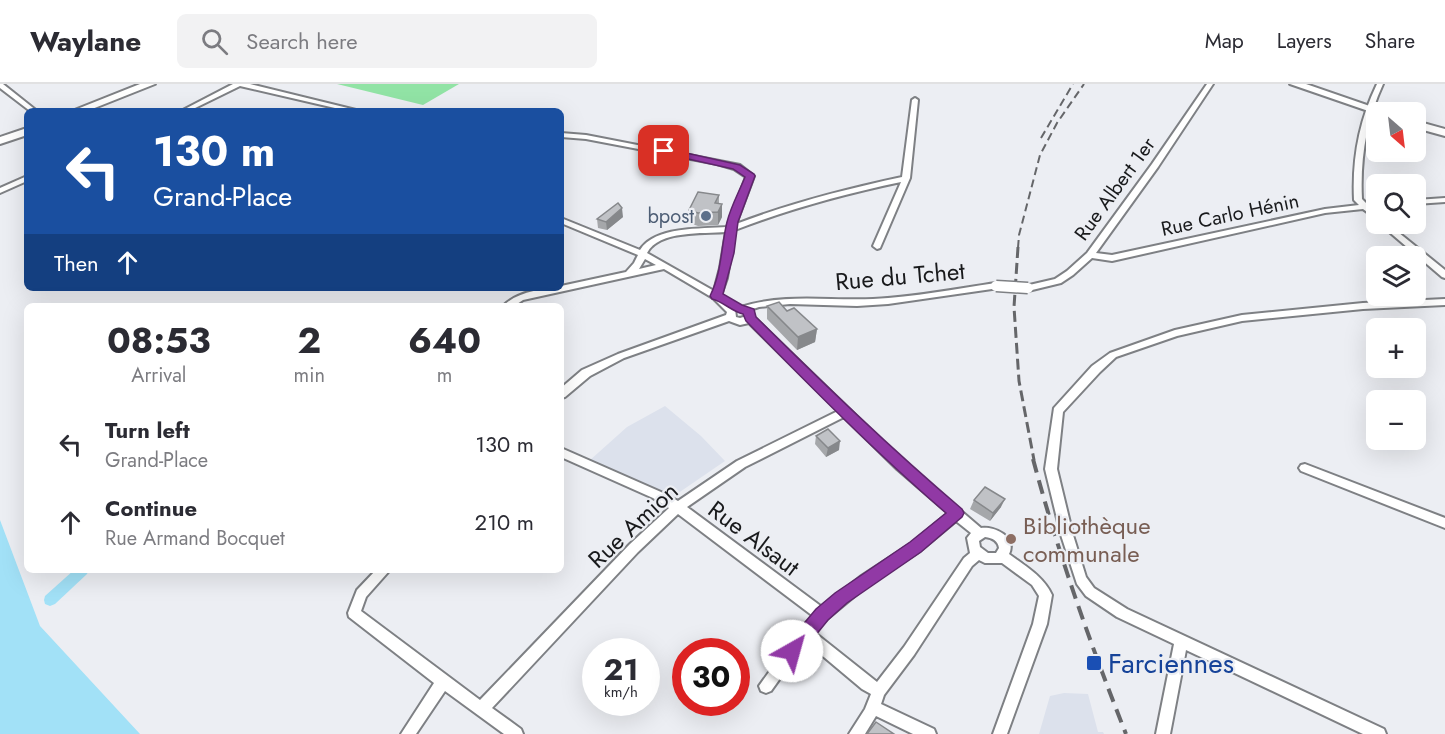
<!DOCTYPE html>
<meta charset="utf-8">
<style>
body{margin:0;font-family:Jost,sans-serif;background:#f2f2f3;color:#2b2b33;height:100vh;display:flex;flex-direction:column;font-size:22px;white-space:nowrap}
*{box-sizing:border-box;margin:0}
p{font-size:20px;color:#7c7c81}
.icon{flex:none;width:33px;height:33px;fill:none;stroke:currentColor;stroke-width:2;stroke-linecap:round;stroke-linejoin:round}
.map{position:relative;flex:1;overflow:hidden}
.sheet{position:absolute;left:24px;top:219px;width:540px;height:270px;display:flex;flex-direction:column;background:#fff;border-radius:9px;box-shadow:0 6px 24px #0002}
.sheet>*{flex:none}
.hud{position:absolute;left:24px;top:24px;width:540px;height:183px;border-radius:9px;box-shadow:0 6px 24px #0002;background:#1a4fa0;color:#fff;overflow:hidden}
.needle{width:39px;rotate:152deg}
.tools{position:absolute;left:1366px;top:18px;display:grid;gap:12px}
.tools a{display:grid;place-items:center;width:60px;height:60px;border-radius:9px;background:#fff;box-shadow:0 6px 24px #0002;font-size:30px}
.speed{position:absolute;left:582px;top:554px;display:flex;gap:12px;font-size:30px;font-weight:700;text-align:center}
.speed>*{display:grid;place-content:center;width:78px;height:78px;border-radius:50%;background:#fff;box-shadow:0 6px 24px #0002;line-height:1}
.speed small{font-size:15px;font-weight:400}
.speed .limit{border:9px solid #d22;background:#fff;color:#111}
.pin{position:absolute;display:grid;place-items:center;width:51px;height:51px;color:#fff;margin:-26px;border-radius:12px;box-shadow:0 3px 9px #0006}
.me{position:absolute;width:66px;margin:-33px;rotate:38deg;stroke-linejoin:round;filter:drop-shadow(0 0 4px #0008)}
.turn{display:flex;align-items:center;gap:21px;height:126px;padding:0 30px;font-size:27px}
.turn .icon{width:78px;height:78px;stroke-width:2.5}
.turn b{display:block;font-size:42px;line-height:51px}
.then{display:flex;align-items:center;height:57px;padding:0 30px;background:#0003;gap:12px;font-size:22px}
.eta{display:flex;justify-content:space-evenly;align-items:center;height:102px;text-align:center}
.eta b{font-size:36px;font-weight:700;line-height:42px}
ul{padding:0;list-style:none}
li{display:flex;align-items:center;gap:18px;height:78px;padding:0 30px}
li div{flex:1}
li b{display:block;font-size:22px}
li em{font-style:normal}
header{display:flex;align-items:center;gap:36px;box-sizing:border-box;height:84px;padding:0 30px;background:#fff;border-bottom:2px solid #e1e1e2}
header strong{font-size:28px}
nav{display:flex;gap:33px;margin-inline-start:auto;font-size:21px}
.search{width:420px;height:54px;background:#f2f2f3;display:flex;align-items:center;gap:15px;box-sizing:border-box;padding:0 21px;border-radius:9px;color:#7c7c81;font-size:22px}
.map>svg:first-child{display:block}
.built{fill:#dce1ec}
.green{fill:#91e3a5}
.water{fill:#a2e1f7}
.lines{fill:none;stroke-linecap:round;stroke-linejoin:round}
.canal{fill:#a2e1f7;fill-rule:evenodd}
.minor-casing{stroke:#7e8084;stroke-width:4}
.secondary-casing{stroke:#7e8084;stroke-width:4}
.minor{fill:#fff;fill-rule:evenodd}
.secondary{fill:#fff;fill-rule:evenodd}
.rail-far2{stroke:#656669;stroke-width:2;stroke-dasharray:8 4.5;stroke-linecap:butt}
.rail-far1{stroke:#656669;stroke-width:3;stroke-dasharray:11 5;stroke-linecap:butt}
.rail{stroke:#656669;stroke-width:4;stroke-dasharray:14 8;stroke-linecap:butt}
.minor-bridge-casing{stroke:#7e8084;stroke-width:13;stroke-linecap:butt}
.minor-bridge{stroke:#fff;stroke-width:10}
.wall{fill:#a5a7aa}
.shaded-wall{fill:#86888b}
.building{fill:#c0c2c6;stroke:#86888b;stroke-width:1.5}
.route{fill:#9139a5;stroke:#5e256b;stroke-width:1.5}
.service-dot{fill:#5c6f8a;stroke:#eceef3;stroke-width:2}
.education-dot{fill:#8d6e63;stroke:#eceef3;stroke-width:2}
.transit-dot{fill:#1a4fb4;stroke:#eceef3;stroke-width:2}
.labels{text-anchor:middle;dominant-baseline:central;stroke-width:4.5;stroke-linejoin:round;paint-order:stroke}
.far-street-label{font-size:20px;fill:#191a1c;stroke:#eceef3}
.far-service-label{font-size:20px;fill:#4e5e75;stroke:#eceef3;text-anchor:end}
.street-label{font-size:24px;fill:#191a1c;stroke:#eceef3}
.education-label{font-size:24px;fill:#785e54;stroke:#eceef3;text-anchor:start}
.near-transit-label{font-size:28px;fill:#164399;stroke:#eceef3;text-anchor:start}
</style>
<header>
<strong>Waylane</strong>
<div class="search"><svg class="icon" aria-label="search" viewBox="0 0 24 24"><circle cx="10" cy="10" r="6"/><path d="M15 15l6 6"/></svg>Search here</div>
<nav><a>Map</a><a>Layers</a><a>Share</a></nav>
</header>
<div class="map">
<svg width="1445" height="650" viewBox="0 0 1445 650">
<rect width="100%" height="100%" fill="#eceef3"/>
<!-- built -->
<path class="built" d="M 665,322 L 701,352 L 725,377 L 671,414 L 589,377 L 627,343 Z
M 1064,609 L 1088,610 L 1098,648 L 1103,648 L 1104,650 L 1039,650 L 1050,612 Z"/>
<!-- green -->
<path class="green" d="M 337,0 L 459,0 L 423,21 Z"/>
<!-- water -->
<path class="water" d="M 0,436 L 40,542 L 140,650 L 0,650 Z"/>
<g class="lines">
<!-- canal -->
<path class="canal" d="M 74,486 L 89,486 L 87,490 L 55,520 L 50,522 L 45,520 L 44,516 L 45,512 Z"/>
<!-- minor casing -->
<g class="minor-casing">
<path id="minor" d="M 0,0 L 3,0 L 37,27 L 30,27 L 0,4 Z
M 233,0 L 250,0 L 360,27 L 348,27 L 240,2 L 189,27 L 181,27 Z
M 1207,0 L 1213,0 L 1158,83 L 1096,169 L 1112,171 L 1325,125 L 1359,121 L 1354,116 C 1352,75 1359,37 1377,0 L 1383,0 C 1366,37 1360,75 1362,115 L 1367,120 L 1377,119 L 1377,123 L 1372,124 L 1377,129 L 1377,135 L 1363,125 L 1325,129 L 1112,177 L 1092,174 L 1073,191 L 1061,199 L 1028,207 L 1025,206 L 1023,204 L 1025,202 L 1055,195 L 1067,187 L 1087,169 L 1152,80 Z
M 915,14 L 918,16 L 910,94 L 880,164 L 877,165 L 873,162 L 901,98 C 844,110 789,125 735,146 L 727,194 L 721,211 L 735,225 L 736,233 L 740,234 L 750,231 L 753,232 L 905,379 L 981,444 C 995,442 1017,453 1009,470 C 1025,482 1043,492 1052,511 L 1047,540 L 1007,650 L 993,650 L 1033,540 L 1039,512 L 1032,501 L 1002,479 L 985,479 L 979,476 L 972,482 L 914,571 L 884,611 L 881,620 L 934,645 L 936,650 L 913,650 L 876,632 L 865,650 L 849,650 L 865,625 L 871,610 L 862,605 L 806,558 L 771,607 L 766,609 L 761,607 L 759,602 L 800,545 L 813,532 L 678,430 L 638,468 L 492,624 L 521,645 L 523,650 L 504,650 L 445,607 L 416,650 L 401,650 L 434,599 L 349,533 L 348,529 L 357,506 L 376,486 L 390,486 L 366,513 L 361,527 L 480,616 L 630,460 L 669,424 L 653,414 L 561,373 L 561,364 L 661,408 L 678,417 L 737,377 L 838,327 L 749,239 L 740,241 L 729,237 L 624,274 L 590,292 L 565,313 L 561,314 L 561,304 L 582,286 L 618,270 L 726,231 L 727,228 L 713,214 L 664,185 L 523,216 L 514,222 L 503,222 C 517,208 542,204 561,204 L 561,202 L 626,188 L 634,179 L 638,171 L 561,139 L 561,134 L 640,166 C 655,142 701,145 727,143 L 746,93 L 734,85 L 717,80 L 586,55 L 561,53 L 561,49 L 586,51 L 740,81 L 754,92 L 736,140 C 791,119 846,105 902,93 L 912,16 ZM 726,148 L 720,184 L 714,207 L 647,169 C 659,146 703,150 726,148 ZM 645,175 L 656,181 L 639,185 ZM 844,333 L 897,385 L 948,429 L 912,459 L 860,493 L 822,523 L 687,423 L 745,383 ZM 956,437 L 971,449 L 967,454 L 970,469 L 964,474 L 904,563 L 877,598 L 814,548 L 827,535 L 868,501 L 920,467 ZM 985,453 C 993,454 998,457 999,464 L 996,469 L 988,469 L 980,463 L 979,457 Z
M 27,92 L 27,97 L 0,109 L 0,104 Z
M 1445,114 L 1445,118 L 1416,120 L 1416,116 Z
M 1380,140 L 1388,140 L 1445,186 L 1445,194 L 1442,193 Z
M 996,199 L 999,200 L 1001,202 L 999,204 L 888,220 L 857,222 L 790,220 L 759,223 L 744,228 L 739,225 L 741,223 C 785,209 828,217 873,215 C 914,213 955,205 996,199 Z
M 1445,215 L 1445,221 L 1363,225 L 1242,237 L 1177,252 L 1116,273 L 1100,288 L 1063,328 L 1057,385 L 1073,451 L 1086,493 L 1094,504 L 1127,525 L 1384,645 L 1386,650 L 1363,650 L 1186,566 L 1170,650 L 1156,650 L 1174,560 L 1117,533 L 1086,512 L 1077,500 L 1061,451 L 1045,385 L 1054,324 L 1092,282 L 1110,269 L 1175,246 L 1242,231 L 1363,219 Z
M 1305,380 L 1445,434 L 1445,444 L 1301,387 L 1299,384 L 1301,381 Z"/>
</g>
<!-- secondary casing -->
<g class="secondary-casing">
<path id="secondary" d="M 140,0 L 155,0 L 87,27 L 72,27 Z
M 1290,0 L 1306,0 L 1387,28 L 1377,30 Z
M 1416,37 L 1445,45 L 1445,52 L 1416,44 Z
M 27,44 L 27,51 L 0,60 L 0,53 Z"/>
</g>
<!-- minor -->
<use href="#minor" class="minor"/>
<!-- secondary -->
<use href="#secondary" class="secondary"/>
<!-- rail-far2 -->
<path class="rail-far2" d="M 1041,54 L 1073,0
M 1018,164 L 1019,151 L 1040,71 L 1057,39 L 1084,0"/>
<!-- rail-far1 -->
<path class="rail-far1" d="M 1018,163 L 1014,223 L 1019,297 L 1034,376"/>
<!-- rail -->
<path class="rail" d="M 1033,375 C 1058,469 1090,559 1126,650"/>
<!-- minor-bridge casing -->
<g class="minor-bridge-casing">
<path id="minor-bridge" d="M 996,202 L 1028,204"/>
</g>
<!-- minor-bridge -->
<use href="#minor-bridge" class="minor-bridge"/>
</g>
<!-- wall -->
<path class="wall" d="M 719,111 L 719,119 L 722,133 L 718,141 L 698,142 L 689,139 L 689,126 Z
M 623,133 L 607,146 L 598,144 L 597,135 Z
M 767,222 L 787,227 L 817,245 L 815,258 L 797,266 L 767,235 Z
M 816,352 L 839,366 L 826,373 L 815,360 Z
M 974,416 L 1001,423 L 990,437 L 970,425 Z"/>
<!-- shaded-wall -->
<path class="shaded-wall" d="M 722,120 L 722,133 L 718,141 L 718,128 Z
M 622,124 L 623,133 L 607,146 L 606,138 Z
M 817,245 L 815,258 L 797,266 L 798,253 Z
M 840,357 L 839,366 L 826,373 L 828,364 Z
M 1005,415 L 1001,423 L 990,437 L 993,429 Z"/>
<!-- building -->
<path class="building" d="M 698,108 L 719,111 L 715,119 L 722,120 L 718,128 L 698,129 L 689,126 Z
M 618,119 L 622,124 L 606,138 L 597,135 Z
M 779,218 L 787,227 L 794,224 L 817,245 L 798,253 L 767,222 Z
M 828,345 L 840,357 L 828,364 L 816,352 Z
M 985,403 L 1005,415 L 993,429 L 974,416 Z
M 876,638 L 894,650 L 867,650 Z"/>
<!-- route -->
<path class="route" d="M 664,64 L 740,81 L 754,90 L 755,92 L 738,138 L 734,169 L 723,210 L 742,221 L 754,225 L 756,233 C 823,299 890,364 962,425 L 964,429 L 962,433 L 921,468 L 847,519 L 828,536 L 798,573 L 792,575 L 786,573 L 783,567 L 786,561 L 816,525 L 835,509 L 910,458 L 946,429 C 876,369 811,303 746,237 L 743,230 C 731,227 724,218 712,215 L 710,212 C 722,188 721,162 727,138 C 731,122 739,108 745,93 L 733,85 L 661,69 L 661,65 Z"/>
<!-- markers -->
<circle class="service-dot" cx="706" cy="132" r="6"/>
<circle class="education-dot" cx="1011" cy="455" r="6"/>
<rect class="transit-dot" x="1086" y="571" width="16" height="16" rx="3"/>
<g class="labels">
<!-- far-street labels -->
<g class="far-street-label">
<text transform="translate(1115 105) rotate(-54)">Rue Albert 1er</text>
<text transform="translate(1230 131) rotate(-12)">Rue Carlo Hénin</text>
</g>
<!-- far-service labels -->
<g class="far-service-label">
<text x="694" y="132">bpost</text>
</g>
<!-- street labels -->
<g class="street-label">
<text transform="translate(900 192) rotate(-5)">Rue du Tchet</text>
<text transform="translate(633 441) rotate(-43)">Rue Amion</text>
<text transform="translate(754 454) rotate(37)">Rue Alsaut</text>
</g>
<!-- education labels -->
<g class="education-label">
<text x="1023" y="441">Bibliothèque<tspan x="1023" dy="28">communale</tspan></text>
</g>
<!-- near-transit labels -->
<g class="near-transit-label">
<text x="1108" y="579">Farciennes</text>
</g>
</g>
</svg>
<div class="tools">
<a><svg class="needle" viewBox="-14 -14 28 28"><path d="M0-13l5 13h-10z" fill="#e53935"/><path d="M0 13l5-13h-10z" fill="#7c7c81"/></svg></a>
<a><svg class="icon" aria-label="search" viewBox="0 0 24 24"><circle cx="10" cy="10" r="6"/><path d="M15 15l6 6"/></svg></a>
<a><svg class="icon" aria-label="layers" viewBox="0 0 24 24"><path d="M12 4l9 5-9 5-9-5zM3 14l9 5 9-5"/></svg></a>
<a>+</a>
<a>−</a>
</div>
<div class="speed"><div>21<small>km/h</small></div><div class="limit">30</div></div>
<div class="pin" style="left:664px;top:67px;background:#d93025"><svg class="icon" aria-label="arrive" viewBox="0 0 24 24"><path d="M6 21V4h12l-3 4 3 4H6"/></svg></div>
<svg class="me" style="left:792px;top:567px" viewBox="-20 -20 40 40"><circle r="19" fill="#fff"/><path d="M0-13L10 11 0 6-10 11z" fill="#9139a5"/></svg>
<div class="hud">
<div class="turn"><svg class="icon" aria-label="left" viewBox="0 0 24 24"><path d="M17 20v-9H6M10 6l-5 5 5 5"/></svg><div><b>130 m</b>Grand-Place</div></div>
<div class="then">Then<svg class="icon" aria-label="ahead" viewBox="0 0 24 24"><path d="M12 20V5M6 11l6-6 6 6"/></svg></div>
</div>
<section class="sheet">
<div class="eta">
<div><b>08:53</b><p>Arrival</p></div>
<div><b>2</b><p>min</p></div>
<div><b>640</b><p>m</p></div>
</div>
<ul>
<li><svg class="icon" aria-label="left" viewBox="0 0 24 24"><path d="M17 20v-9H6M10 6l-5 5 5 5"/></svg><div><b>Turn left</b><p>Grand-Place</p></div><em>130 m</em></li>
<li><svg class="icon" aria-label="ahead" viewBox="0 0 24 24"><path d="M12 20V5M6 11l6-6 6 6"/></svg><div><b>Continue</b><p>Rue Armand Bocquet</p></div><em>210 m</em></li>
</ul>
</section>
</div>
